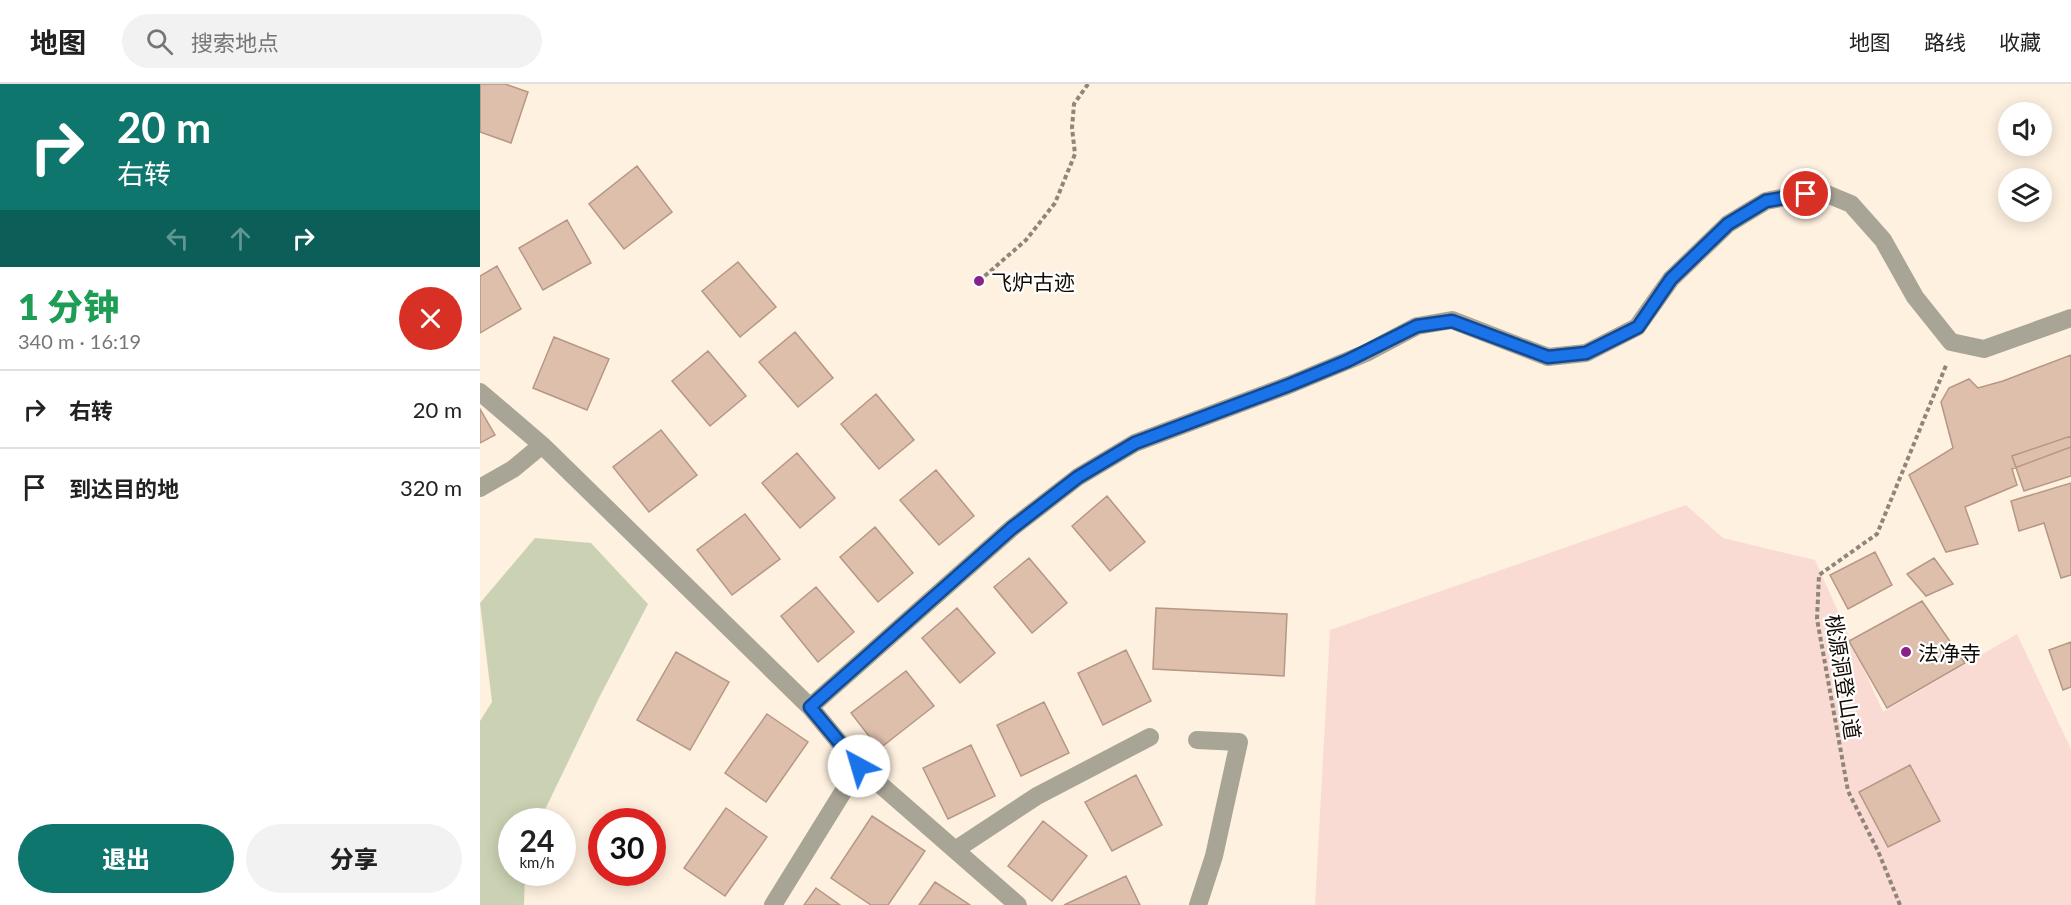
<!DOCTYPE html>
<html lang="zh">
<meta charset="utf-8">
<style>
body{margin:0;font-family:Lato,"Noto Sans SC",sans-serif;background:#f2f2f2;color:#222;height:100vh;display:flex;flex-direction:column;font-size:22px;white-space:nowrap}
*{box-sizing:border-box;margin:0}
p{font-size:20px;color:#767676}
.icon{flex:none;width:33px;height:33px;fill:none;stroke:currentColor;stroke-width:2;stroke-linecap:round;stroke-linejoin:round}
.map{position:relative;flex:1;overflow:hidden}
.details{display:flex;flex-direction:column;background:#fff;width:480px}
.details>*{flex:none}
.banner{background:#0f766e;color:#fff;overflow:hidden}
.fabs{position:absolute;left:1518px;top:18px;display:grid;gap:12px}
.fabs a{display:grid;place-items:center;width:54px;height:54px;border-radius:50%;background:#fff;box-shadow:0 3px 15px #0003;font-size:30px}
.speed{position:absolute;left:18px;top:724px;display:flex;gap:12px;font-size:30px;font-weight:700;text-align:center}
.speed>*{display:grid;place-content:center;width:78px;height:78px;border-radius:50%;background:#fff;box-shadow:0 3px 15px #0003;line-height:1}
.speed small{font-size:15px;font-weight:400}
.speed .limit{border:9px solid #d22;background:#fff;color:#111}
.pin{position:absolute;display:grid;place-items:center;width:51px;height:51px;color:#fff;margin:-26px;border:3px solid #fff;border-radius:50%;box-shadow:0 2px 6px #0007}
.me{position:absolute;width:66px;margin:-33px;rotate:321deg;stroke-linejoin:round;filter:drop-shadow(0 0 4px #0008)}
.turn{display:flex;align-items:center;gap:21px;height:126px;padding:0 18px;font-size:27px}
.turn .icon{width:78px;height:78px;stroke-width:2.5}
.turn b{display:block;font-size:42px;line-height:51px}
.lanes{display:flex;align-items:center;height:57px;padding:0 18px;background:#0003;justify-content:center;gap:30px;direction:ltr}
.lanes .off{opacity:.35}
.round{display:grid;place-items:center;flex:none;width:63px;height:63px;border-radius:32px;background:#f2f2f2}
.summary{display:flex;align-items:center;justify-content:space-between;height:102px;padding:0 18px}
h1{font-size:36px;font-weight:800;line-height:45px;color:#1e9e55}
.action{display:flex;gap:12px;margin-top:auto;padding:12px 18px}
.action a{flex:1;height:69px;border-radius:36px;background:#0f766e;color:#fff;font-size:24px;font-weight:800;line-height:69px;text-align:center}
.action a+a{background:#f2f2f2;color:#222}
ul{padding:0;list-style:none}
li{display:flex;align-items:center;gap:18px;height:78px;padding:0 18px;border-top:2px solid #e0e0e0}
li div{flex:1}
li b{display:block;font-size:22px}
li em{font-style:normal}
header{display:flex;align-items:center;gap:36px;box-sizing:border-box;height:84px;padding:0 30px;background:#fff;border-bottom:2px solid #e0e0e0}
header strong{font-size:28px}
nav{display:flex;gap:33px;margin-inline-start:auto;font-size:21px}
.search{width:420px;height:54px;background:#f2f2f2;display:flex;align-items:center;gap:15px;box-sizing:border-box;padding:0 21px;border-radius:33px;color:#767676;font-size:22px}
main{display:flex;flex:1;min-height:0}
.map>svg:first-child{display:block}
.green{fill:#fadbd4}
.water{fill:#cbd2b3}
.building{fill:#debfac;stroke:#b59785;stroke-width:1.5}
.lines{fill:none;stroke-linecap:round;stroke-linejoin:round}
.path{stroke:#8f8579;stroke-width:4;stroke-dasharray:4.5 3;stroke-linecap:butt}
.street{stroke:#a8a597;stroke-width:18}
.route-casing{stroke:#114b97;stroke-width:15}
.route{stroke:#1a73e8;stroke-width:10}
.poi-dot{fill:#882188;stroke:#fff;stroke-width:2}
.labels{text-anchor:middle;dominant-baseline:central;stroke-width:4.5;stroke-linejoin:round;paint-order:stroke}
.poi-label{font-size:21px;fill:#110a03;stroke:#fff;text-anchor:start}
.street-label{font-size:21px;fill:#110a03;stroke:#fff}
</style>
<header>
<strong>地图</strong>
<div class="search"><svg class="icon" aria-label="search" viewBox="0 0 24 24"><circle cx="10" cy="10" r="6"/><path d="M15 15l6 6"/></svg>搜索地点</div>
<nav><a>地图</a><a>路线</a><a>收藏</a></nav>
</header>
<main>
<section class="details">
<div class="banner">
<div class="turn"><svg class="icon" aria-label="right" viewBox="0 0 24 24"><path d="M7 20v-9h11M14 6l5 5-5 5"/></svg><div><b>20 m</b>右转</div></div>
<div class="lanes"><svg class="icon off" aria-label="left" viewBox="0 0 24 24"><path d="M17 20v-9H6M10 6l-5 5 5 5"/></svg><svg class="icon off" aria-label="ahead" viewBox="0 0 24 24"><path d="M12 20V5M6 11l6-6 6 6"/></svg><svg class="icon" aria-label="right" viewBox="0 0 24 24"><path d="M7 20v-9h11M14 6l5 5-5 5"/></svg></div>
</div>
<div class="summary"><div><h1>1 分钟</h1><p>340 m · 16:19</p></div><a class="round" style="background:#d93025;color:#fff"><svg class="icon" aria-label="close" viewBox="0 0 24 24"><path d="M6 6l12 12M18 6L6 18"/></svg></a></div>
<ul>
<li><svg class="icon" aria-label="right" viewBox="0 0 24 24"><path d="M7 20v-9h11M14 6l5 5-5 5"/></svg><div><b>右转</b></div><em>20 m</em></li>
<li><svg class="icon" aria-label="arrive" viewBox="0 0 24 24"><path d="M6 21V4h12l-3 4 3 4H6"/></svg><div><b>到达目的地</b></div><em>320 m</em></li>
</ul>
<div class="action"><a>退出</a><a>分享</a></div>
</section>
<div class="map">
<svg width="1591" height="821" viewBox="0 0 1591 821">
<rect width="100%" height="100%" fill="#fef1e0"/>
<!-- green -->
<path class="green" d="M 1206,421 L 1243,454 L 1335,476 L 1403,628 L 1537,550 L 1591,665 L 1591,821 L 835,821 L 850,546 Z"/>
<!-- water -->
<path class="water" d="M 55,454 L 111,459 L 168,520 L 119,614 L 59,738 L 32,738 L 32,789 L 45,789 L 44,821 L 0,821 L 0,637 L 12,618 L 0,519 Z"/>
<!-- building -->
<path class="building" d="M 0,0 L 25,0 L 48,8 L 31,59 L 0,48 Z
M 157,82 L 192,128 L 144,165 L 109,120 Z
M 87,136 L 111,179 L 63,206 L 39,164 Z
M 258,178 L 296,223 L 260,253 L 222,207 Z
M 17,182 L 41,225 L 0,249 L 0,192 Z
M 315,248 L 353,294 L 318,323 L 279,278 Z
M 74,253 L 129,275 L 107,326 L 53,304 Z
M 228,267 L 266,312 L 230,342 L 192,297 Z
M 1591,271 L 1591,363 L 1532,385 L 1537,401 L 1485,423 L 1498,460 L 1466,468 L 1429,391 L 1473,364 L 1461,318 L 1469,304 L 1489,295 L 1498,304 L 1523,297 Z
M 396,310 L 434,356 L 399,385 L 361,340 Z
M 0,325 L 15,351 L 0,359 Z
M 181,346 L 217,391 L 169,428 L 133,383 Z
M 1591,352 L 1591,392 L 1544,407 L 1532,372 Z
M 317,369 L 355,414 L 320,444 L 282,399 Z
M 456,386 L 494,432 L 459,461 L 420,416 Z
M 1591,399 L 1591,491 L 1581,494 L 1564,439 L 1539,447 L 1531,417 Z
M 627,412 L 665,458 L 630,487 L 592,442 Z
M 265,430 L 300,475 L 252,511 L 217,466 Z
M 395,443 L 433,489 L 398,518 L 360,473 Z
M 1395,468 L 1412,501 L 1368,525 L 1350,491 Z
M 549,474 L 587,519 L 552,549 L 514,503 Z
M 1454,474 L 1473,500 L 1446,512 L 1427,490 Z
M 336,503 L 374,548 L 338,578 L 301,532 Z
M 1442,517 L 1485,579 L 1407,624 L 1369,557 Z
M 477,524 L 515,569 L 480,599 L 442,554 Z
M 676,524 L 807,530 L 804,592 L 673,585 Z
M 1591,558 L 1591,603 L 1583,606 L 1569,566 Z
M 646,566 L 671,617 L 623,641 L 598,589 Z
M 196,568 L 249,598 L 210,666 L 157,636 Z
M 426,587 L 454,622 L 399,665 L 371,629 Z
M 564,618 L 589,669 L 541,692 L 517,641 Z
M 287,630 L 328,658 L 286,718 L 245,689 Z
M 491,661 L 515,712 L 468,735 L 443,684 Z
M 1430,681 L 1460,737 L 1408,763 L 1379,708 Z
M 656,691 L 682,741 L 632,767 L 605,718 Z
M 246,724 L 287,753 L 245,812 L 204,784 Z
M 392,732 L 445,767 L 408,821 L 391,821 L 351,794 Z
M 563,737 L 607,772 L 572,817 L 528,782 Z
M 646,792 L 660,821 L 584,821 Z
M 455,798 L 490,821 L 439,821 Z
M 336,804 L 360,821 L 324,821 Z"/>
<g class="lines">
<!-- path -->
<path class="path" d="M 499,197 L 546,156 L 575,119 L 595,70 L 592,44 L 594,20 L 608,0
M 1420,821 L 1398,767 L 1368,707 L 1337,535 L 1339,491 L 1397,450 L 1467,279"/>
<!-- street -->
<path class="street" d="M 0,308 L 62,361 L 330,623 L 379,682 L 538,821
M 0,404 L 33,385 L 62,361
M 330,623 L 532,444 L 598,393 L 655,359 L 809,301 L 886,269 L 937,242 L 972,236 L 1068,273 L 1106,269 L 1157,243 L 1191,195 L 1248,140 L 1286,117 L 1311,112 L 1342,108 L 1371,120 L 1403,156 L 1435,213 L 1471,258 L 1504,265 L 1591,234
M 717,656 L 759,658 L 734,772 L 718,821
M 475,766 L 557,712 L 670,653
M 293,821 L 379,682"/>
</g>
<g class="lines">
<!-- route casing -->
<g class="route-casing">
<path id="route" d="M 379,682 L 330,623 L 532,444 L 598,393 L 655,359 L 809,301 L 867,277 L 937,242 L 972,237 L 1068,273 L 1106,269 L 1158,243 L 1191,195 L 1248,140 L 1286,117 L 1326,110"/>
</g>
<!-- route -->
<use href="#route" class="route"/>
</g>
<!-- markers -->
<g class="poi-dot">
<circle cx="499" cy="197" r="6"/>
<circle cx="1426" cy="568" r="6"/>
</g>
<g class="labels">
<!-- poi labels -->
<g class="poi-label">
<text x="511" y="197">飞炉古迹</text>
<text x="1438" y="568">法净寺</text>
</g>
<!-- street labels -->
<g class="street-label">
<text transform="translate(1364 593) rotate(81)">桃源洞登山道</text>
</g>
</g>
</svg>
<div class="fabs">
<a><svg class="icon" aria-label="sound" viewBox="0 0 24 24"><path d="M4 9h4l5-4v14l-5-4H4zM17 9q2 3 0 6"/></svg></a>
<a><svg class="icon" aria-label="layers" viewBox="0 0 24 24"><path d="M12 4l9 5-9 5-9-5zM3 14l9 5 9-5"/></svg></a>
</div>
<div class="speed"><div>24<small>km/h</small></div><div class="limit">30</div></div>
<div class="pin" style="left:1326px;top:110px;background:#d93025"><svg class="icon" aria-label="arrive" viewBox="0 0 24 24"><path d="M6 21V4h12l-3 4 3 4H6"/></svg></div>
<svg class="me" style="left:379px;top:682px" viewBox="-20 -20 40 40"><circle r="19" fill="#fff"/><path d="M0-13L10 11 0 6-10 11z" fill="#1a73e8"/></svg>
</div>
</main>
